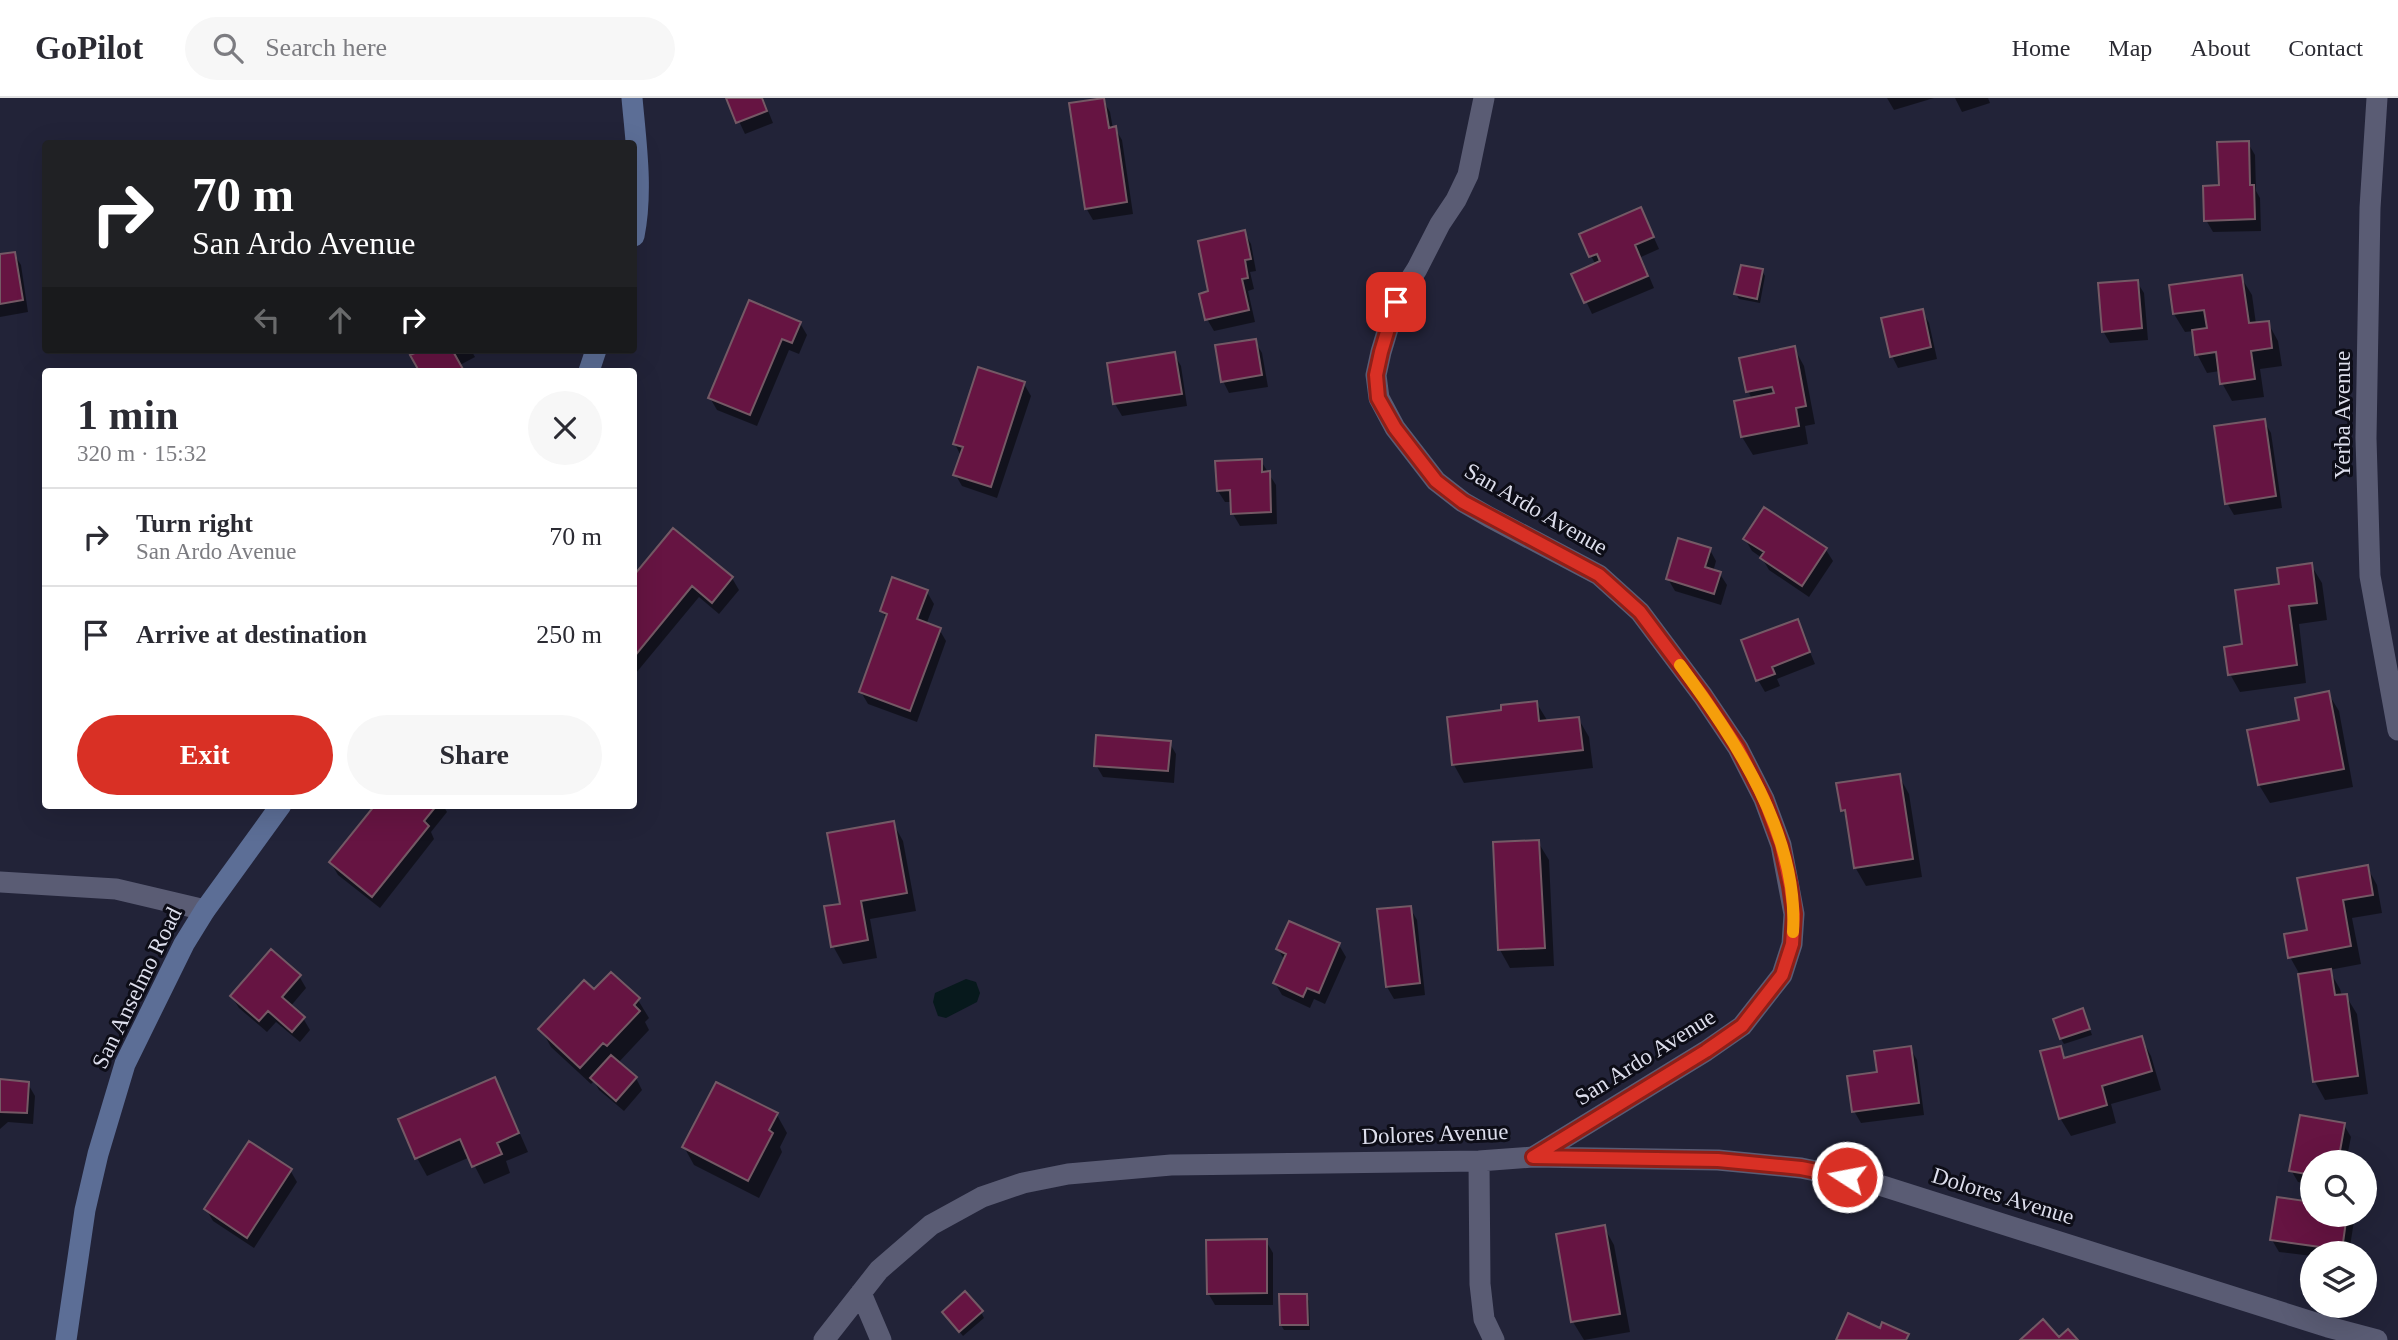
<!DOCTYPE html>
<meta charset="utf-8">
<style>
body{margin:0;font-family:Georgia,serif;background:#f7f7f7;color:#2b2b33;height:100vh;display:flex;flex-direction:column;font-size:26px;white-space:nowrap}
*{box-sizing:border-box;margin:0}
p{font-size:23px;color:#7c7c81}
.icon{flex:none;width:38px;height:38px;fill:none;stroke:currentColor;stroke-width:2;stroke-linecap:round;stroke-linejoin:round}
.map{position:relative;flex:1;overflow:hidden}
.panel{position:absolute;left:42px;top:270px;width:595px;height:441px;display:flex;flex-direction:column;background:#fff;border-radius:7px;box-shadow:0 7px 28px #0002}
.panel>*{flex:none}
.hud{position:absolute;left:42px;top:42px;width:595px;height:214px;border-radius:7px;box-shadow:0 7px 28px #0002;background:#202124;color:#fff;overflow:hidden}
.buttons{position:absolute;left:2300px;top:1052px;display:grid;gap:14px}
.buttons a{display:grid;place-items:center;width:77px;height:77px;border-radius:50%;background:#fff;box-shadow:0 7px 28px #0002;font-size:35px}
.pin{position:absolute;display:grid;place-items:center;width:60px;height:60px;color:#fff;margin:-30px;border-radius:14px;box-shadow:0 4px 10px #0006}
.me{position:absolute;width:77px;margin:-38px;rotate:281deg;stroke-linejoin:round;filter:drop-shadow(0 0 5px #0008)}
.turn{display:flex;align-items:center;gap:24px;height:147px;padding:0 35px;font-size:32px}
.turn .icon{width:91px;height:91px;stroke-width:2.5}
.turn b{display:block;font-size:49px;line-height:60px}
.lanes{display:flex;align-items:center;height:66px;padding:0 35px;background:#0003;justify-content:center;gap:35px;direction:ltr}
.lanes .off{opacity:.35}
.round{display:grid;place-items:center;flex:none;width:74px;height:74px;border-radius:37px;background:#f7f7f7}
.overview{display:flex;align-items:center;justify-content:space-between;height:119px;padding:0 35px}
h1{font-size:42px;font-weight:700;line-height:52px}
.button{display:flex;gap:14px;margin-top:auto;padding:14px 35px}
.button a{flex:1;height:80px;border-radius:42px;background:#d93025;color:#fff;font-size:28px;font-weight:700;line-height:80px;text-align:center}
.button a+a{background:#f7f7f7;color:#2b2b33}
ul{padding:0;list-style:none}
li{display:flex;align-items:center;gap:21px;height:98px;padding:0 35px;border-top:2px solid #e1e1e2}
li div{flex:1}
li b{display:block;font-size:26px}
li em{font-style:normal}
header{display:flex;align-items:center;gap:42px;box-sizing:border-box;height:98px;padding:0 35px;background:#fff;border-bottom:2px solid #e1e1e2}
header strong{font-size:33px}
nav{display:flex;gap:38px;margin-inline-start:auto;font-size:24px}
.search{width:490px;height:63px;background:#f7f7f7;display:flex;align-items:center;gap:18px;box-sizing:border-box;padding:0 24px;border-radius:38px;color:#7c7c81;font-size:26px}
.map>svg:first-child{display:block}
.water{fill:#07191c}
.shadow{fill:#0007}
.building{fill:#661442;stroke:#745965;stroke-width:2}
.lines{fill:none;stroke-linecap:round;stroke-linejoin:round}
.street{stroke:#5a5c74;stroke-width:21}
.secondary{stroke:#5c6e96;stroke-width:21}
.route-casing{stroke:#8d1f18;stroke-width:18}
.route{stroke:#d93025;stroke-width:12}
.slow{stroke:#f59e0b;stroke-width:12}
.labels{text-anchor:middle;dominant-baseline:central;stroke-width:6;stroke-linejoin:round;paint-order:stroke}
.street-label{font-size:23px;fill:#dddeec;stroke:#0d0d17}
</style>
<header>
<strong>GoPilot</strong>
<div class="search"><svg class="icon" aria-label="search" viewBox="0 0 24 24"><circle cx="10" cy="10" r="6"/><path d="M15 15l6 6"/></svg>Search here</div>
<nav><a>Home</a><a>Map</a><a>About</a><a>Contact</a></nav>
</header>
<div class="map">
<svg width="2398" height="1242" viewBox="0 0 2398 1242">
<rect width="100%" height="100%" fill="#222338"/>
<!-- water -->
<path class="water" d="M 966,881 L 976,884 L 980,895 L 977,904 L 946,920 L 938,918 L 933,904 L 935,895 Z"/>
<!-- shadow -->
<path class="shadow" d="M 728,0 L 763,0 L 773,25 L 745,36 Z
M 1887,0 L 1934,0 L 1894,12 Z
M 1955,0 L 1988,0 L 1990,5 L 1962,14 Z
M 1103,2 L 1110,14 L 1113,31 L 1115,30 L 1122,42 L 1133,116 L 1093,122 L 1086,110 Z
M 2248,45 L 2255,57 L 2256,93 L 2260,100 L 2261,133 L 2213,134 L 2206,122 L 2221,89 Z
M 1641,111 L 1659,151 L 1641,159 L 1654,190 L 1592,216 L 1574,177 L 1596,167 L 1591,158 Z
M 1244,134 L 1251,146 L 1256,173 L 1250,174 L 1254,191 L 1248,193 L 1255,224 L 1214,233 L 1207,221 L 1211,195 Z
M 14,156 L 21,167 L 28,214 L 0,219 L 0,158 Z
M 1762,173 L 1765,178 L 1760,205 L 1739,201 L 1736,196 Z
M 2241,179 L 2252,197 L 2256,226 L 2268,225 L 2278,243 L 2282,268 L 2260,271 L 2264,299 L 2232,303 L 2222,285 L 2220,273 L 2207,275 L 2197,256 L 2194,233 L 2185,234 L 2174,216 Z
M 2137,184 L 2144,195 L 2148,242 L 2110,245 L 2103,233 Z
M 1922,213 L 1929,225 L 1937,261 L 1898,270 L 1892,258 Z
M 800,225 L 807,237 L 799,256 L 789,252 L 757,328 L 717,312 L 710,300 Z
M 1255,243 L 1262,255 L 1268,289 L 1229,295 L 1223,283 Z
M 1794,250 L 1804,268 L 1815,326 L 1805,328 L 1808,346 L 1753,357 L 1742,339 L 1736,304 L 1752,301 L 1748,293 Z
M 416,252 L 471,252 L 475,259 L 460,267 L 463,273 L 421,273 Z
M 1174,256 L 1181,268 L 1187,308 L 1122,318 L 1115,306 L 1109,266 Z
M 1024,286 L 1031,298 L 997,400 L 962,388 L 955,376 L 961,358 L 955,346 Z
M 2264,323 L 2271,335 L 2282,410 L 2234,417 L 2227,405 Z
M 1261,363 L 1276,387 L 1277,426 L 1240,428 L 1233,416 L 1232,404 L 1225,404 L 1218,393 Z
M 673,432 L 732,480 L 739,492 L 719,516 L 699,499 L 636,575 L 634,573 L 634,480 Z
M 1745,441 L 1826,452 L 1833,463 L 1809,499 L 1769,472 L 1762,460 L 1752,453 Z
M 1710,452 L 1716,463 L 1713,474 L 1720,476 L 1727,487 L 1721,507 L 1675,493 L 1668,481 Z
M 2311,467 L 2322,485 L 2327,522 L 2299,526 L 2306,585 L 2240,594 L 2230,576 L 2244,548 L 2281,488 Z
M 927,494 L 934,506 L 926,527 L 939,531 L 946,543 L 917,624 L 868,606 L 861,594 L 887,522 L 882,513 Z
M 1797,523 L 1815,566 L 1777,581 L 1780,588 L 1765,594 L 1758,582 Z
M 2328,595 L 2339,613 L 2353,689 L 2270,705 L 2259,687 L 2301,624 Z
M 1536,604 L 1547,622 L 1578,620 L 1589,639 L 1593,670 L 1464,685 L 1454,667 L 1449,620 L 1503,614 Z
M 1169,644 L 1176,656 L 1174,685 L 1103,679 L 1096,667 Z
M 1899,678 L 1909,696 L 1922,779 L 1866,788 L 1855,769 L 1849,723 L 1842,712 Z
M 377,707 L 443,707 L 447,714 L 431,734 L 434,741 L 380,810 L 338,777 L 331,765 Z
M 893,725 L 903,743 L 916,813 L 870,821 L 877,860 L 843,866 L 833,848 L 842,807 Z
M 1538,744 L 1549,762 L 1554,868 L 1510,870 L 1500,852 Z
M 2367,769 L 2377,787 L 2382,815 L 2352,820 L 2361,866 L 2329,872 L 2340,891 L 2342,898 L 2346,898 L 2357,916 L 2368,996 L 2325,1002 L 2315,984 L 2300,877 L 2290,859 L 2309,833 Z
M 1410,810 L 1417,822 L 1425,897 L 1394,901 L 1387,889 Z
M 1339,847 L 1346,859 L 1325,906 L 1314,901 L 1310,910 L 1282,897 L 1275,885 L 1285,863 L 1278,851 Z
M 299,878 L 306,890 L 290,909 L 303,920 L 310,932 L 300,944 L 276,924 L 267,934 L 239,910 L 232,899 Z
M 594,894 L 638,902 L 649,920 L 645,924 L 649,932 L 618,965 L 636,980 L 642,992 L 624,1013 L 599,992 L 594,983 L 591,986 L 551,949 L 541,931 Z
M 2085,918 L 2092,937 L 2064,946 L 2061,941 Z
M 2141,940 L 2151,958 L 2161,992 L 2111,1006 L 2116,1025 L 2071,1038 L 2060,1020 L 2060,950 L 2066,961 Z
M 1910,950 L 1917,962 L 1924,1017 L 1861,1025 L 1854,1013 L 1879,976 Z
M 494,981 L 504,999 L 528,1054 L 506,1063 L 510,1075 L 484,1086 L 470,1059 L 427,1078 L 417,1060 Z
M 0,983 L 28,986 L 35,998 L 33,1026 L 8,1024 L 0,1031 Z
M 777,1017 L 787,1035 L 780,1049 L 782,1054 L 759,1100 L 694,1067 L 684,1049 Z
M 2344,1027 L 2351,1039 L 2346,1064 L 2312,1064 L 2312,1087 L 2298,1084 L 2291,1072 Z
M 290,1072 L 297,1084 L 254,1150 L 213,1123 L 206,1111 Z
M 2312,1116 L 2350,1116 L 2354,1123 L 2349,1155 L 2312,1155 L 2312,1158 L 2279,1154 L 2272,1142 Z
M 1604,1129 L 1614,1147 L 1630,1234 L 1584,1242 L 1573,1224 L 1558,1137 Z
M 1266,1143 L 1273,1155 L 1273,1207 L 1215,1207 L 1208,1195 Z
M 1306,1198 L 1309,1203 L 1310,1232 L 1284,1232 L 1281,1227 Z
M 981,1214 L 984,1220 L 963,1238 L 947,1219 Z"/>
<!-- building -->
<path class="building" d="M 726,0 L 762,0 L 767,13 L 736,25 Z
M 1104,0 L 1109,30 L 1116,28 L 1127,104 L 1085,111 L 1069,5 Z
M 2249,43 L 2250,87 L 2254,87 L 2255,121 L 2204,123 L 2203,88 L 2219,87 L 2217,44 Z
M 1641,109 L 1654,139 L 1635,147 L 1648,178 L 1584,205 L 1571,176 L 1600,163 L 1597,156 L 1589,159 L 1579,136 Z
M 1245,132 L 1251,161 L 1245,162 L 1248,180 L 1242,181 L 1249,212 L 1205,222 L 1199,196 L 1208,193 L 1198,143 Z
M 15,154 L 23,202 L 0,206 L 0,156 Z
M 1741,167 L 1763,171 L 1757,201 L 1734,196 Z
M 2242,177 L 2249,225 L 2269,223 L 2272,250 L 2251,253 L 2255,281 L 2220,286 L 2216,254 L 2195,257 L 2192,232 L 2207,230 L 2204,212 L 2173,216 L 2169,187 Z
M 2138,182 L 2142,230 L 2102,234 L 2098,185 Z
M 749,202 L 801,224 L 792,245 L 782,241 L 750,317 L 708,300 Z
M 1923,211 L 1931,249 L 1890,259 L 1881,220 Z
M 1256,241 L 1262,277 L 1221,284 L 1215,247 Z
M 1795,248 L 1806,308 L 1796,310 L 1799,328 L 1741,339 L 1734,303 L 1774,295 L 1772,289 L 1746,294 L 1739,260 Z
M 414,252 L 459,252 L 454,255 L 464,273 L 419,273 L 410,257 L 415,255 Z
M 1175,254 L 1182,296 L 1113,306 L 1107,265 Z
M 978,269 L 1025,284 L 991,389 L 953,377 L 963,349 L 953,346 Z
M 2265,321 L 2276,398 L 2225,406 L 2214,328 Z
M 1262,361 L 1262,374 L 1270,373 L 1271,414 L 1231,416 L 1230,392 L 1217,393 L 1215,363 Z
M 1764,409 L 1827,450 L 1802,488 L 1760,460 L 1764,454 L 1743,441 Z
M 673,430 L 733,479 L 712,505 L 692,488 L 634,559 L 634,477 Z
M 1678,440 L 1711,450 L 1705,469 L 1721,474 L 1714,496 L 1666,481 Z
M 2312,465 L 2317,505 L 2289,508 L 2297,567 L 2228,577 L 2224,549 L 2242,546 L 2235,492 L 2279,486 L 2277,470 Z
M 892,479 L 928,492 L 917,521 L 941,530 L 910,613 L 859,594 L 887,516 L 880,513 Z
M 1798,521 L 1810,554 L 1772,569 L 1775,576 L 1756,583 L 1741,542 Z
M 2329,593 L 2344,671 L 2258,687 L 2247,632 L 2299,622 L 2295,600 Z
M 1537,603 L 1539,623 L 1579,619 L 1583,652 L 1452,667 L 1447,619 L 1501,612 L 1501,607 Z
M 1096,637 L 1171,643 L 1168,673 L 1094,668 Z
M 1900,676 L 1913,761 L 1854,770 L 1845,712 L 1841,713 L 1836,685 Z
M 375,707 L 437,707 L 424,723 L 429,728 L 372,799 L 329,764 Z
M 894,723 L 907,795 L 861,803 L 868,842 L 831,849 L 824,808 L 840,806 L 827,735 Z
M 1539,742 L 1545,850 L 1498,852 L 1493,744 Z
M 2368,767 L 2373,797 L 2343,802 L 2351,848 L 2288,860 L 2284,836 L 2307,832 L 2297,780 Z
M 1411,808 L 1420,885 L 1386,889 L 1377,811 Z
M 1289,823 L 1340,845 L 1319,895 L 1307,890 L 1303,899 L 1273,885 L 1286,856 L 1276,851 Z
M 271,851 L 301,877 L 282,899 L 305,919 L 292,934 L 268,913 L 259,923 L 230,898 Z
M 2331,871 L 2335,897 L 2347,896 L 2358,978 L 2313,984 L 2298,876 Z
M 611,874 L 640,900 L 634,907 L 640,913 L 607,948 L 603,945 L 580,970 L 538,931 L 584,882 L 594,891 Z
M 2083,910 L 2090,931 L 2060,941 L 2053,921 Z
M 2142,938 L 2152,973 L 2102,988 L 2107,1007 L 2059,1021 L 2040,953 L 2061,948 L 2064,960 Z
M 1911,948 L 1919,1005 L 1852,1014 L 1847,978 L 1877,974 L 1874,953 Z
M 611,957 L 637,979 L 616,1003 L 590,980 Z
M 495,979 L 519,1035 L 497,1045 L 502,1056 L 472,1069 L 460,1041 L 415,1061 L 398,1021 Z
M 0,981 L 29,984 L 27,1015 L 0,1014 Z
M 716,984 L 778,1015 L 769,1032 L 773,1035 L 748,1083 L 682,1049 Z
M 2300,1017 L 2345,1025 L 2338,1064 L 2312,1064 L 2312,1077 L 2289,1073 Z
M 249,1043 L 292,1071 L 247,1140 L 204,1111 Z
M 2277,1099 L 2312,1104 L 2312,1116 L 2347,1116 L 2342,1152 L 2270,1142 Z
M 1605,1127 L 1620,1216 L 1571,1224 L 1556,1136 Z
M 1267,1141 L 1267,1195 L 1207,1196 L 1206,1142 Z
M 965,1193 L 983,1213 L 959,1234 L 942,1214 Z
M 1279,1196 L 1307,1196 L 1308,1227 L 1280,1227 Z
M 1848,1215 L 1880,1230 L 1882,1224 L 1909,1236 L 1906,1242 L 1836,1242 Z
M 2043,1221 L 2059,1239 L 2068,1231 L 2078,1242 L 2020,1242 Z"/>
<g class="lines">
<!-- street -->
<path class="street" d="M 1484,0 L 1468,77 L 1456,102 L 1440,126 L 1417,171 L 1396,204 L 1381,254 L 1376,277 L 1379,300 L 1395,330 L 1436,383 L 1463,404 L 1489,419 L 1599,477 L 1640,514 L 1703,598 L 1738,650 L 1764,701 L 1781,747 L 1794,816 L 1792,846 L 1782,877 L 1742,928 L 1706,953 L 1533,1059
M 2377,0 L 2370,110 L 2366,340 L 2370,478 L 2398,632
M 0,784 L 116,791 L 205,812
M 1479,1063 L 1480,1186 L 1484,1221 L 1494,1242
M 861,1195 L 881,1242
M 824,1242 L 879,1172 L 931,1127 L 982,1099 L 1023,1085 L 1068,1076 L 1171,1067 L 1479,1063 L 1533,1059 L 1718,1062 L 1801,1070 L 1870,1084 L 2328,1229 L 2377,1242"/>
<!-- secondary -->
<path class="secondary" d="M 632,0 C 636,45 643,93 634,138
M 589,273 L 596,252
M 66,1242 L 85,1112 L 98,1056 L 125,966 L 184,846 L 205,812 L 281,707"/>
</g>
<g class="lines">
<!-- route casing -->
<g class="route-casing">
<path id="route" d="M 1396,204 L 1381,254 L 1376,277 L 1378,300 L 1395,330 L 1436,383 L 1463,404 L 1599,477 L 1640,514 L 1703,598 L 1738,650 L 1764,701 L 1781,747 L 1790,788 L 1794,816 L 1792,846 L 1782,877 L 1742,928 L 1706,953 L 1533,1059 L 1718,1062 L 1801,1070 L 1847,1079"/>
</g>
<!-- route -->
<use href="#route" class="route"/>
<!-- slow -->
<path class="slow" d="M 1680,567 C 1735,642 1799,736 1793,834"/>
</g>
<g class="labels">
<!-- street labels -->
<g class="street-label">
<text transform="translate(2342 317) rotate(-90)">Yerba Avenue</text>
<text transform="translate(1536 411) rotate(30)">San Ardo Avenue</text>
<text transform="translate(137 890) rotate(-64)">San Anselmo Road</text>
<text transform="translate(1645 959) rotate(-32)">San Ardo Avenue</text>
<text transform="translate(1435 1036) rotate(-2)">Dolores Avenue</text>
<text transform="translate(2003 1098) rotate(17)">Dolores Avenue</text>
</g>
</g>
</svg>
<div class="buttons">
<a><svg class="icon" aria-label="search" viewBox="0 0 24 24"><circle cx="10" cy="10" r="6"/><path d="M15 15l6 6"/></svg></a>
<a><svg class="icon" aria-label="layers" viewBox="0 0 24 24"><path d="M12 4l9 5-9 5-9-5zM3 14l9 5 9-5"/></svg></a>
</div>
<div class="pin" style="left:1396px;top:204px;background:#d93025"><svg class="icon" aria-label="arrive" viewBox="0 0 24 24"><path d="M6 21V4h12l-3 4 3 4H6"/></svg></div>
<svg class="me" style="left:1847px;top:1079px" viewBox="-20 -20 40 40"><circle r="17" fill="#d93025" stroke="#fff" stroke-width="3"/><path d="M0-11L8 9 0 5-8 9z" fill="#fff"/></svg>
<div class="hud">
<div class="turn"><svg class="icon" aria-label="right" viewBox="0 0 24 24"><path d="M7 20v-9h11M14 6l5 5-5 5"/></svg><div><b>70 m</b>San Ardo Avenue</div></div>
<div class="lanes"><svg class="icon off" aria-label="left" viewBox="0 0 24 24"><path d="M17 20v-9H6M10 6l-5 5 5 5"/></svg><svg class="icon off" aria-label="ahead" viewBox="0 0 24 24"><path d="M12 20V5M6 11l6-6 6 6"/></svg><svg class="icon" aria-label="right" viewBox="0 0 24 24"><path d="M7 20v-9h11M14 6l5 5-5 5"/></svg></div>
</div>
<section class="panel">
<div class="overview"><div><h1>1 min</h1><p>320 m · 15:32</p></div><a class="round"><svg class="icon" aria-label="close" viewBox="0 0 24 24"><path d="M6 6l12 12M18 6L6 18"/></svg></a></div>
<ul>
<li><svg class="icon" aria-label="right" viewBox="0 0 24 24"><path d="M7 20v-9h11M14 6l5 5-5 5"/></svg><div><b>Turn right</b><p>San Ardo Avenue</p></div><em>70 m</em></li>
<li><svg class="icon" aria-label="arrive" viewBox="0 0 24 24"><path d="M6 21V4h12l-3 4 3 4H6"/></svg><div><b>Arrive at destination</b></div><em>250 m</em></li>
</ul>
<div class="button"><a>Exit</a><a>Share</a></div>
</section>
</div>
